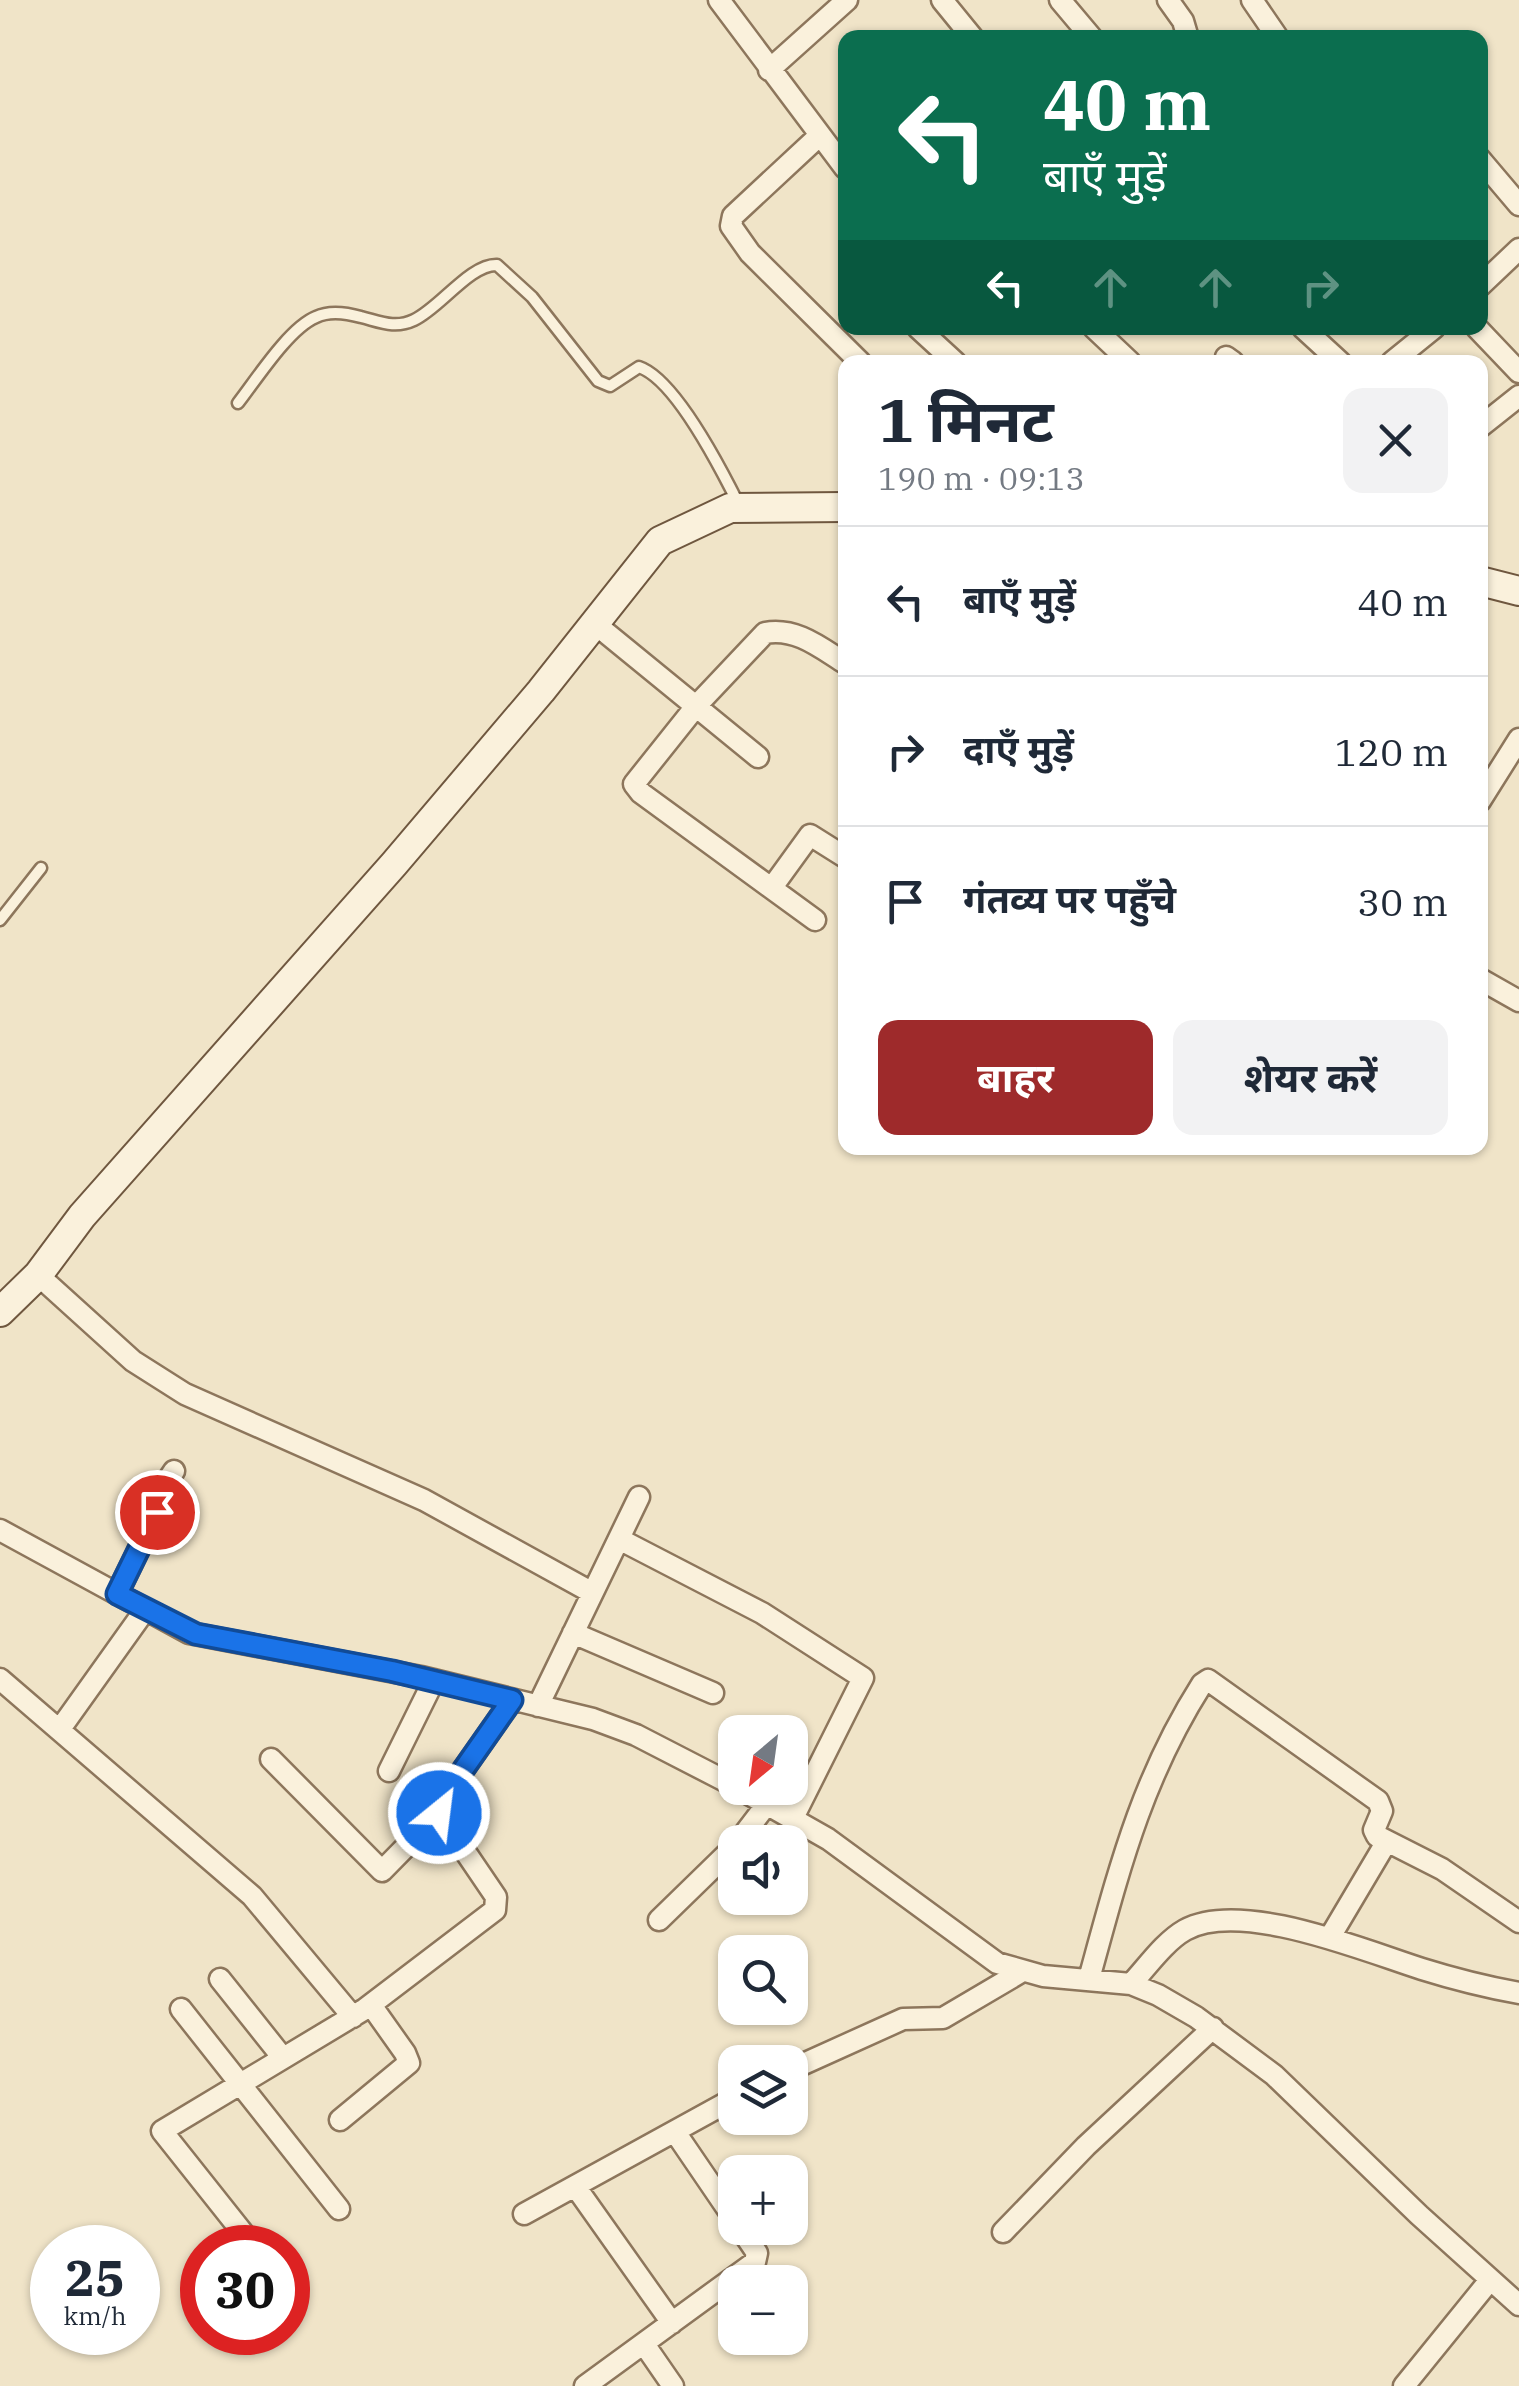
<!DOCTYPE html>
<html lang="hi">
<meta charset="utf-8">
<style>
body{margin:0;font-family:"IBM Plex Serif","Noto Sans Devanagari",serif;background:#f2f2f3;color:#1f2937;height:100vh;display:flex;flex-direction:column;font-size:38px;white-space:nowrap}
*{box-sizing:border-box;margin:0}
p{font-size:32px;color:#747a83}
.icon{flex:none;width:55px;height:55px;fill:none;stroke:currentColor;stroke-width:2;stroke-linecap:round;stroke-linejoin:round}
.map{position:relative;flex:1;overflow:hidden}
.drawer{position:absolute;left:838px;top:355px;width:650px;height:800px;display:flex;flex-direction:column;background:#fff;border-radius:20px;box-shadow:0 2px 8px #0004}
.drawer>*{flex:none}
.top-card{position:absolute;left:838px;top:30px;width:650px;height:305px;border-radius:20px;box-shadow:0 2px 8px #0004;background:#0b6e4f;color:#fff;overflow:hidden}
.needle{width:65px;rotate:209deg}
.buttons{position:absolute;left:718px;top:1715px;display:grid;gap:20px}
.buttons a{display:grid;place-items:center;width:90px;height:90px;border-radius:20px;background:#fff;box-shadow:0 2px 8px #0004;font-size:50px}
.speed{position:absolute;left:30px;top:2225px;display:flex;gap:20px;font-size:50px;font-weight:700;text-align:center}
.speed>*{display:grid;place-content:center;width:130px;height:130px;border-radius:50%;background:#fff;box-shadow:0 2px 8px #0004;line-height:1}
.speed small{font-size:25px;font-weight:400}
.speed .limit{border:15px solid #d22;background:#fff;color:#111}
.pin{position:absolute;display:grid;place-items:center;width:85px;height:85px;color:#fff;margin:-42px;border:5px solid #fff;border-radius:50%;box-shadow:0 2px 10px #0007}
.me{position:absolute;width:110px;margin:-55px;rotate:29deg;stroke-linejoin:round;filter:drop-shadow(0 0 8px #0008)}
.turn{display:flex;align-items:center;gap:35px;height:210px;padding:0 40px;font-size:45px}
.turn .icon{width:130px;height:130px;stroke-width:2.5}
.turn b{display:block;font-size:70px;line-height:85px}
.lanes{display:flex;align-items:center;height:95px;padding:0 40px;background:#0003;justify-content:center;gap:50px;direction:ltr}
.lanes .off{opacity:.35}
.round{display:grid;place-items:center;flex:none;width:105px;height:105px;border-radius:20px;background:#f2f2f3}
.summary{display:flex;align-items:center;justify-content:space-between;height:170px;padding:0 40px}
h1{font-size:60px;font-weight:700;line-height:75px}
.cta{display:flex;gap:20px;margin-top:auto;padding:20px 40px}
.cta a{flex:1;height:115px;border-radius:20px;background:#9e2a2b;color:#fff;font-size:40px;font-weight:700;line-height:115px;text-align:center}
.cta a+a{background:#f2f2f3;color:#1f2937}
ul{padding:0;list-style:none}
li{display:flex;align-items:center;gap:30px;height:150px;padding:0 40px;border-top:2px solid #e0e1e3}
li div{flex:1}
li b{display:block;font-size:38px}
li em{font-style:normal}
.map>svg:first-child{display:block}
.lines{fill:none;stroke-linecap:round;stroke-linejoin:round}
.lane-casing{stroke:#8d765c;stroke-width:15}
.street-casing{stroke:#8d765c;stroke-width:25}
.secondary-casing{stroke:#6f573f;stroke-width:32}
.lane{stroke:#faf1dc;stroke-width:10}
.street{stroke:#faf1dc;stroke-width:20}
.secondary{stroke:#faf1dc;stroke-width:28}
.route-casing{stroke:#114b97;stroke-width:25}
.route{stroke:#1a73e8;stroke-width:18}
</style>
<div class="map">
<svg width="1519" height="2386" viewBox="0 0 1519 2386">
<rect width="100%" height="100%" fill="#f0e4c8"/>
<g class="lines">
<!-- lane casing -->
<g class="lane-casing">
<path id="lane" d="M 238,403 C 256,380 289,328 316,317 C 330,310 347,313 361,317 C 381,322 395,329 414,320 C 440,308 470,264 497,265 L 532,297 L 598,381 L 610,386 L 639,367 C 675,379 721,469 738,503
M 0,920 L 41,868"/>
</g>
<!-- street casing -->
<g class="street-casing">
<path id="street" d="M 719,0 L 845,168
M 942,0 L 973,38
M 1060,0 L 1092,38
M 1168,0 L 1183,21 L 1188,38
M 1252,0 L 1278,38
M 769,70 L 847,0
M 819,136 L 733,216 L 731,226 L 750,253 L 860,362
M 1480,159 L 1519,205
M 1480,286 L 1519,249
M 918,328 L 955,362
M 1094,328 L 1130,362
M 1303,328 L 1340,362
M 1477,328 L 1519,372
M 1226,357 L 1233,362
M 1392,362 L 1434,328
M 1480,427 L 1519,396
M 594,623 L 758,757
M 1480,801 L 1519,739
M 773,886 L 810,835 L 845,857
M 815,920 L 641,793 L 634,784 L 697,705 L 765,633 C 796,627 821,648 845,663
M 1480,979 L 1519,1001
M 38,1275 L 133,1361 L 185,1394 L 424,1500 L 591,1592
M 0,1530 L 189,1633 L 421,1677 L 593,1719 L 636,1735 L 735,1786
M 619,1539 L 762,1613 L 863,1678 L 793,1818
M 117,1594 L 157,1512 L 156,1498 L 174,1471
M 573,1633 L 713,1693
M 0,1679 L 252,1896 L 353,2017
M 538,1706 L 639,1497
M 60,1729 L 145,1610
M 271,1759 L 382,1871 L 439,1813
M 389,1771 L 434,1680
M 738,1788 L 828,1839 L 997,1963 L 1043,1976 L 1131,1984 L 1158,1995 L 1196,2017 L 1274,2075 L 1419,2215 L 1519,2305
M 738,1842 L 767,1804
M 659,1920 L 735,1846
M 1330,1937 L 1387,1841
M 220,1979 L 283,2058
M 1089,1979 C 1119,1870 1141,1780 1202,1684 L 1208,1680 L 1378,1801 L 1382,1811 L 1374,1830 L 1377,1836 L 1442,1869 L 1519,1922
M 1131,1984 C 1147,1967 1164,1942 1185,1930 C 1241,1899 1365,1951 1422,1969 C 1454,1979 1486,1987 1519,1993
M 181,2009 L 339,2209
M 790,2070 L 903,2019 L 943,2018 L 1021,1972
M 340,2120 L 409,2063 L 405,2053 L 371,2005
M 675,2132 L 735,2220
M 575,2186 L 672,2323
M 524,2214 L 735,2098
M 1003,2232 L 1086,2146 L 1213,2028
M 255,2248 L 162,2131 L 365,2009 L 495,1910 L 496,1897 L 439,1813 L 463,1770 L 512,1700
M 644,2344 L 673,2386
M 585,2386 L 755,2262 L 757,2253 L 740,2228
M 1404,2386 L 1490,2280"/>
</g>
<!-- secondary casing -->
<g class="secondary-casing">
<path id="secondary" d="M 1480,581 L 1519,591
M 0,1312 L 38,1275 L 82,1216 L 394,864 L 541,691 L 660,541 L 730,508 L 845,507"/>
</g>
<!-- lane -->
<use href="#lane" class="lane"/>
<!-- street -->
<use href="#street" class="street"/>
<!-- secondary -->
<use href="#secondary" class="secondary"/>
</g>
<g class="lines">
<!-- route casing -->
<g class="route-casing">
<path id="route" d="M 157,1512 L 117,1594 L 196,1634 L 392,1671 L 512,1700 L 463,1770 L 439,1813"/>
</g>
<!-- route -->
<use href="#route" class="route"/>
</g>
</svg>
<div class="buttons">
<a><svg class="needle" viewBox="-14 -14 28 28"><path d="M0-13l5 13h-10z" fill="#e53935"/><path d="M0 13l5-13h-10z" fill="#747a83"/></svg></a>
<a><svg class="icon" aria-label="sound" viewBox="0 0 24 24"><path d="M4 9h4l5-4v14l-5-4H4zM17 9q2 3 0 6"/></svg></a>
<a><svg class="icon" aria-label="search" viewBox="0 0 24 24"><circle cx="10" cy="10" r="6"/><path d="M15 15l6 6"/></svg></a>
<a><svg class="icon" aria-label="layers" viewBox="0 0 24 24"><path d="M12 4l9 5-9 5-9-5zM3 14l9 5 9-5"/></svg></a>
<a>+</a>
<a>−</a>
</div>
<div class="speed"><div>25<small>km/h</small></div><div class="limit">30</div></div>
<div class="pin" style="left:157px;top:1512px;background:#d93025"><svg class="icon" aria-label="arrive" viewBox="0 0 24 24"><path d="M6 21V4h12l-3 4 3 4H6"/></svg></div>
<svg class="me" style="left:439px;top:1813px" viewBox="-20 -20 40 40"><circle r="17" fill="#1a73e8" stroke="#fff" stroke-width="3"/><path d="M0-11L8 9 0 5-8 9z" fill="#fff"/></svg>
<div class="top-card">
<div class="turn"><svg class="icon" aria-label="left" viewBox="0 0 24 24"><path d="M17 20v-9H6M10 6l-5 5 5 5"/></svg><div><b>40 m</b>बाएँ मुड़ें</div></div>
<div class="lanes"><svg class="icon" aria-label="left" viewBox="0 0 24 24"><path d="M17 20v-9H6M10 6l-5 5 5 5"/></svg><svg class="icon off" aria-label="ahead" viewBox="0 0 24 24"><path d="M12 20V5M6 11l6-6 6 6"/></svg><svg class="icon off" aria-label="ahead" viewBox="0 0 24 24"><path d="M12 20V5M6 11l6-6 6 6"/></svg><svg class="icon off" aria-label="right" viewBox="0 0 24 24"><path d="M7 20v-9h11M14 6l5 5-5 5"/></svg></div>
</div>
<section class="drawer">
<div class="summary"><div><h1>1 मिनट</h1><p>190 m · 09:13</p></div><a class="round"><svg class="icon" aria-label="close" viewBox="0 0 24 24"><path d="M6 6l12 12M18 6L6 18"/></svg></a></div>
<ul>
<li><svg class="icon" aria-label="left" viewBox="0 0 24 24"><path d="M17 20v-9H6M10 6l-5 5 5 5"/></svg><div><b>बाएँ मुड़ें</b></div><em>40 m</em></li>
<li><svg class="icon" aria-label="right" viewBox="0 0 24 24"><path d="M7 20v-9h11M14 6l5 5-5 5"/></svg><div><b>दाएँ मुड़ें</b></div><em>120 m</em></li>
<li><svg class="icon" aria-label="arrive" viewBox="0 0 24 24"><path d="M6 21V4h12l-3 4 3 4H6"/></svg><div><b>गंतव्य पर पहुँचे</b></div><em>30 m</em></li>
</ul>
<div class="cta"><a>बाहर</a><a>शेयर करें</a></div>
</section>
</div>
